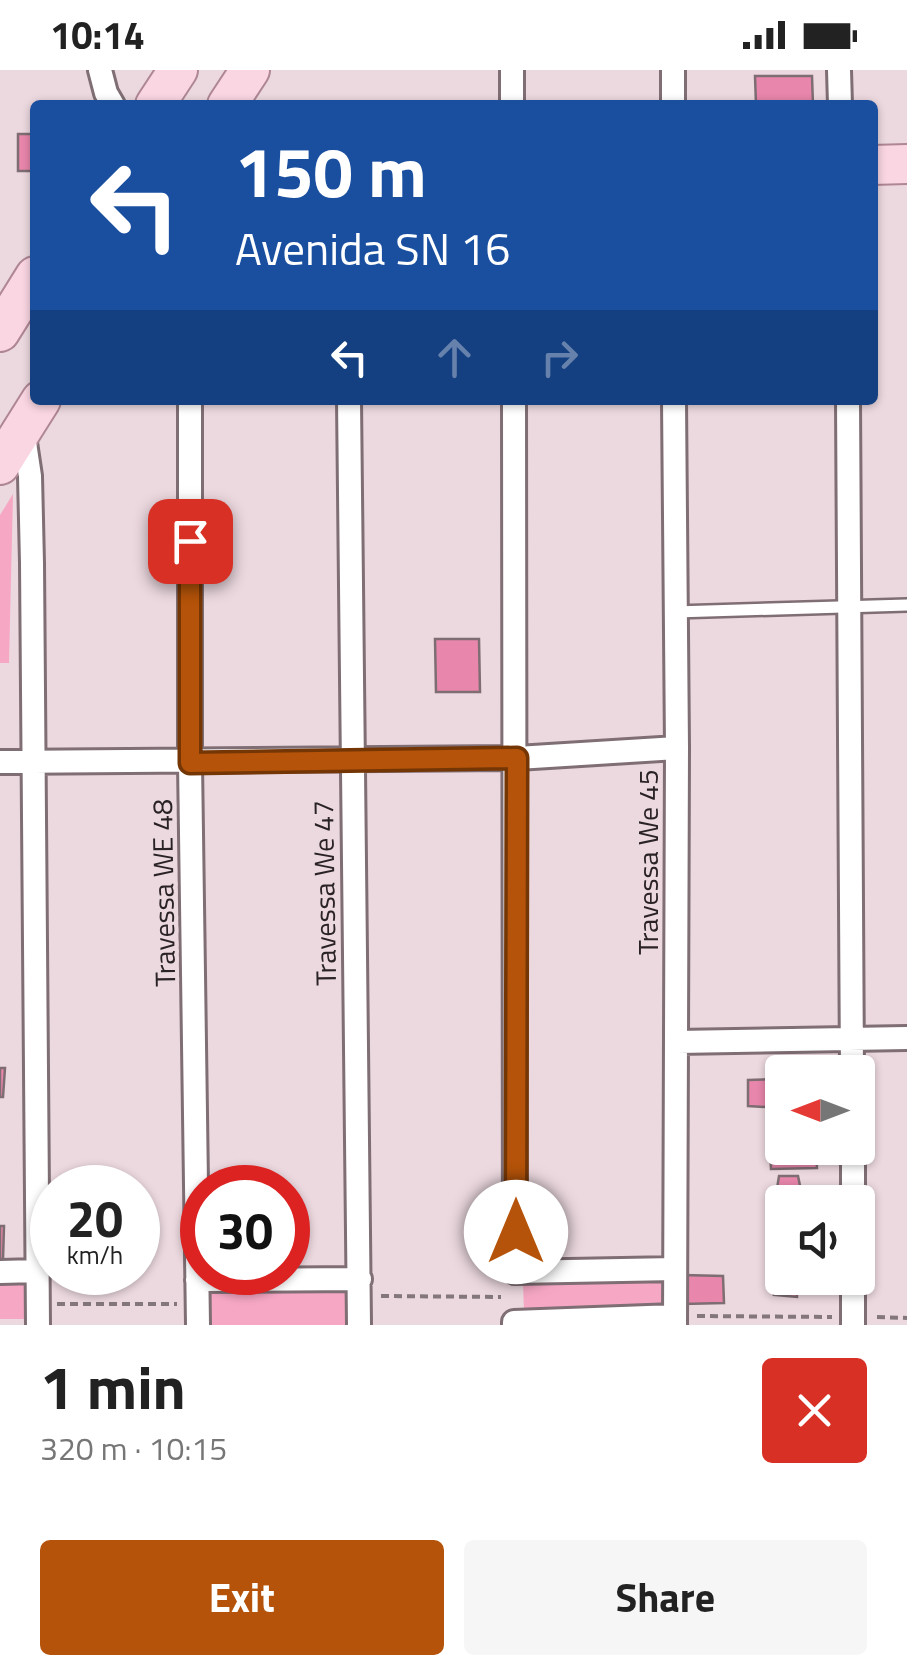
<!DOCTYPE html>
<meta charset="utf-8">
<style>
body{margin:0;font-family:"Titillium Web",sans-serif;background:#f6f6f6;color:#222;height:100vh;display:flex;flex-direction:column;font-size:38px;white-space:nowrap}
*{box-sizing:border-box;margin:0}
p{font-size:32px;color:#767676}
.icon{flex:none;width:55px;height:55px;fill:none;stroke:currentColor;stroke-width:2;stroke-linecap:round;stroke-linejoin:round}
.map{position:relative;height:1255px;overflow:hidden}
.side{display:flex;flex-direction:column;background:#fff;flex:1}
.side>*{flex:none}
.guide{position:absolute;left:30px;top:30px;width:848px;height:305px;border-radius:10px;box-shadow:0 2px 8px #0004;background:#1a4fa0;color:#fff;overflow:hidden}
.needle{width:65px;rotate:270deg}
.fabs{position:absolute;left:765px;top:985px;display:grid;gap:20px}
.fabs a{display:grid;place-items:center;width:110px;height:110px;border-radius:10px;background:#fff;box-shadow:0 2px 8px #0004;font-size:50px}
.speed{position:absolute;left:30px;top:1095px;display:flex;gap:20px;font-size:50px;font-weight:700;text-align:center}
.speed>*{display:grid;place-content:center;width:130px;height:130px;border-radius:50%;background:#fff;box-shadow:0 2px 8px #0004;line-height:1}
.speed small{font-size:25px;font-weight:400}
.speed .limit{border:15px solid #d22;background:#fff;color:#111}
.pin{position:absolute;display:grid;place-items:center;width:85px;height:85px;color:#fff;margin:-42px;border-radius:20px;box-shadow:0 5px 15px #0006}
.me{position:absolute;width:110px;margin:-55px;rotate:0deg;stroke-linejoin:round;filter:drop-shadow(0 0 8px #0008)}
.turn{display:flex;align-items:center;gap:35px;height:210px;padding:0 40px;font-size:45px}
.turn .icon{width:130px;height:130px;stroke-width:2.5}
.turn b{display:block;font-size:70px;line-height:85px}
.lanes{display:flex;align-items:center;height:95px;padding:0 40px;background:#0003;justify-content:center;gap:50px;direction:ltr}
.lanes .off{opacity:.35}
.round{display:grid;place-items:center;flex:none;width:105px;height:105px;border-radius:10px;background:#f6f6f6}
.head{display:flex;align-items:center;justify-content:space-between;height:170px;padding:0 40px}
h1{font-size:60px;font-weight:700;line-height:75px}
.cta{display:flex;gap:20px;margin-top:auto;padding:20px 40px}
.cta a{flex:1;height:115px;border-radius:10px;background:#b45309;color:#fff;font-size:40px;font-weight:700;line-height:115px;text-align:center}
.cta a+a{background:#f6f6f6;color:#222}
.status{display:flex;justify-content:space-between;align-items:center;height:70px;padding:0 50px;background:#fff;direction:ltr}
.status svg{height:28px;fill:currentColor}
.map>svg:first-child{display:block}
.green{fill:#f6a7c4}
.building{fill:#e886ab;stroke:#7e6d72;stroke-width:2.5}
.lines{fill:none;stroke-linecap:round;stroke-linejoin:round}
.lane-casing{stroke:#7f6e73;stroke-width:16}
.street-casing{stroke:#7f6e73;stroke-width:28}
.primary-casing{stroke:#af8694;stroke-width:42}
.path{stroke:#83777b;stroke-width:4;stroke-dasharray:8 5;stroke-linecap:butt}
.lane{stroke:#fff;stroke-width:11}
.street{stroke:#fff;stroke-width:22}
.primary{stroke:#fad6e2;stroke-width:38}
.route-casing{stroke:#753606;stroke-width:25}
.route{stroke:#b45309;stroke-width:18}
.labels{text-anchor:middle;dominant-baseline:central;stroke-width:8;stroke-linejoin:round;paint-order:stroke}
.street-label{font-size:28px;fill:#2a2325;stroke:#ecd9df}
</style>
<div class="status"><b>10:14</b><svg viewBox="0 0 49 12"><path d="M0 12V9h3v3zM5 12V6h3v6zM10 12V3h3v9zM15 12V0h3v12zM26 1h20v11H26zM47 4h2v5h-2z"/></svg></div>
<div class="map">
<svg width="907" height="1255" viewBox="0 0 907 1255">
<rect width="100%" height="100%" fill="#ecd9df"/>
<!-- green -->
<path class="green" d="M 13,424 L 9,593 L 0,593 L 0,445 Z
M 360,1209 L 359,1255 L 198,1255 L 197,1210 Z
M 523,1213 L 661,1213 L 663,1239 L 524,1241 Z
M 0,1215 L 28,1215 L 28,1249 L 0,1249 Z"/>
<!-- building -->
<path class="building" d="M 755,6 L 812,6 L 813,35 L 756,35 Z
M 18,64 L 35,64 L 35,101 L 18,101 Z
M 435,569 L 479,569 L 480,622 L 436,622 Z
M 0,998 L 5,998 L 3,1027 L 0,1027 Z
M 782,1009 L 782,1038 L 748,1036 L 748,1010 Z
M 773,1048 L 782,1049 L 782,1065 L 767,1064 Z
M 782,1075 L 816,1078 L 817,1098 L 771,1099 L 770,1076 Z
M 779,1106 L 798,1106 L 803,1130 L 775,1131 Z
M 0,1156 L 4,1156 L 3,1190 L 0,1190 Z
M 776,1174 L 782,1174 L 782,1199 L 780,1199 Z
M 779,1204 L 782,1208 L 797,1208 L 797,1227 L 774,1225 Z
M 683,1205 L 723,1206 L 724,1233 L 683,1234 Z"/>
<g class="lines">
<!-- lane casing -->
<g class="lane-casing">
<path id="lane" d="M 675,542 L 907,535"/>
</g>
<!-- street casing -->
<g class="street-casing">
<path id="street" d="M 100,0 L 106,23 L 113,35
M 839,0 L 840,35
M 512,35 L 512,0
M 673,35 L 673,0
M 190,330 L 190,693 L 198,1255
M 349,330 L 359,1255
M 514,330 L 515,1202 L 675,1199
M 674,330 L 677,678 L 675,1255
M 848,330 L 852,1002
M 23,359 L 30,406 L 32,493 L 38,1255
M 0,692 L 517,688 L 677,678
M 677,972 L 907,968
M 853,1078 L 853,1132
M 0,1202 L 37,1201
M 197,1210 L 360,1209
M 514,1255 L 514,1252 L 675,1246
M 853,1255 L 853,1208"/>
</g>
<!-- primary casing -->
<g class="primary-casing">
<path id="primary" d="M 155,35 L 178,0
M 227,35 L 250,0
M 872,95 L 907,94
M 0,262 L 35,206
M 0,395 L 41,330"/>
</g>
<!-- path -->
<path class="path" d="M 381,1226 L 501,1227
M 57,1234 L 177,1234
M 697,1246 L 832,1247
M 877,1247 L 907,1248"/>
<!-- lane -->
<use href="#lane" class="lane"/>
<!-- street -->
<use href="#street" class="street"/>
<!-- primary -->
<use href="#primary" class="primary"/>
</g>
<g class="lines">
<!-- route casing -->
<g class="route-casing">
<path id="route" d="M 190,471 L 190,693 L 517,688 L 516,1162"/>
</g>
<!-- route -->
<use href="#route" class="route"/>
</g>
<g class="labels">
<!-- street labels -->
<g class="street-label">
<text transform="translate(647 792) rotate(-90)">Travessa We 45</text>
<text transform="translate(163 823) rotate(-91)">Travessa WE 48</text>
<text transform="translate(324 823) rotate(-91)">Travessa We 47</text>
</g>
</g>
</svg>
<div class="fabs">
<a><svg class="needle" viewBox="-14 -14 28 28"><path d="M0-13l5 13h-10z" fill="#e53935"/><path d="M0 13l5-13h-10z" fill="#767676"/></svg></a>
<a><svg class="icon" aria-label="sound" viewBox="0 0 24 24"><path d="M4 9h4l5-4v14l-5-4H4zM17 9q2 3 0 6"/></svg></a>
</div>
<div class="speed"><div>20<small>km/h</small></div><div class="limit">30</div></div>
<div class="pin" style="left:190px;top:471px;background:#d93025"><svg class="icon" aria-label="arrive" viewBox="0 0 24 24"><path d="M6 21V4h12l-3 4 3 4H6"/></svg></div>
<svg class="me" style="left:516px;top:1162px" viewBox="-20 -20 40 40"><circle r="19" fill="#fff"/><path d="M0-13L10 11 0 6-10 11z" fill="#b45309"/></svg>
<div class="guide">
<div class="turn"><svg class="icon" aria-label="left" viewBox="0 0 24 24"><path d="M17 20v-9H6M10 6l-5 5 5 5"/></svg><div><b>150 m</b>Avenida SN 16</div></div>
<div class="lanes"><svg class="icon" aria-label="left" viewBox="0 0 24 24"><path d="M17 20v-9H6M10 6l-5 5 5 5"/></svg><svg class="icon off" aria-label="ahead" viewBox="0 0 24 24"><path d="M12 20V5M6 11l6-6 6 6"/></svg><svg class="icon off" aria-label="right" viewBox="0 0 24 24"><path d="M7 20v-9h11M14 6l5 5-5 5"/></svg></div>
</div>
</div>
<section class="side">
<div class="head"><div><h1>1 min</h1><p>320 m · 10:15</p></div><a class="round" style="background:#d93025;color:#fff"><svg class="icon" aria-label="close" viewBox="0 0 24 24"><path d="M6 6l12 12M18 6L6 18"/></svg></a></div>
<div class="cta"><a>Exit</a><a>Share</a></div>
</section>
